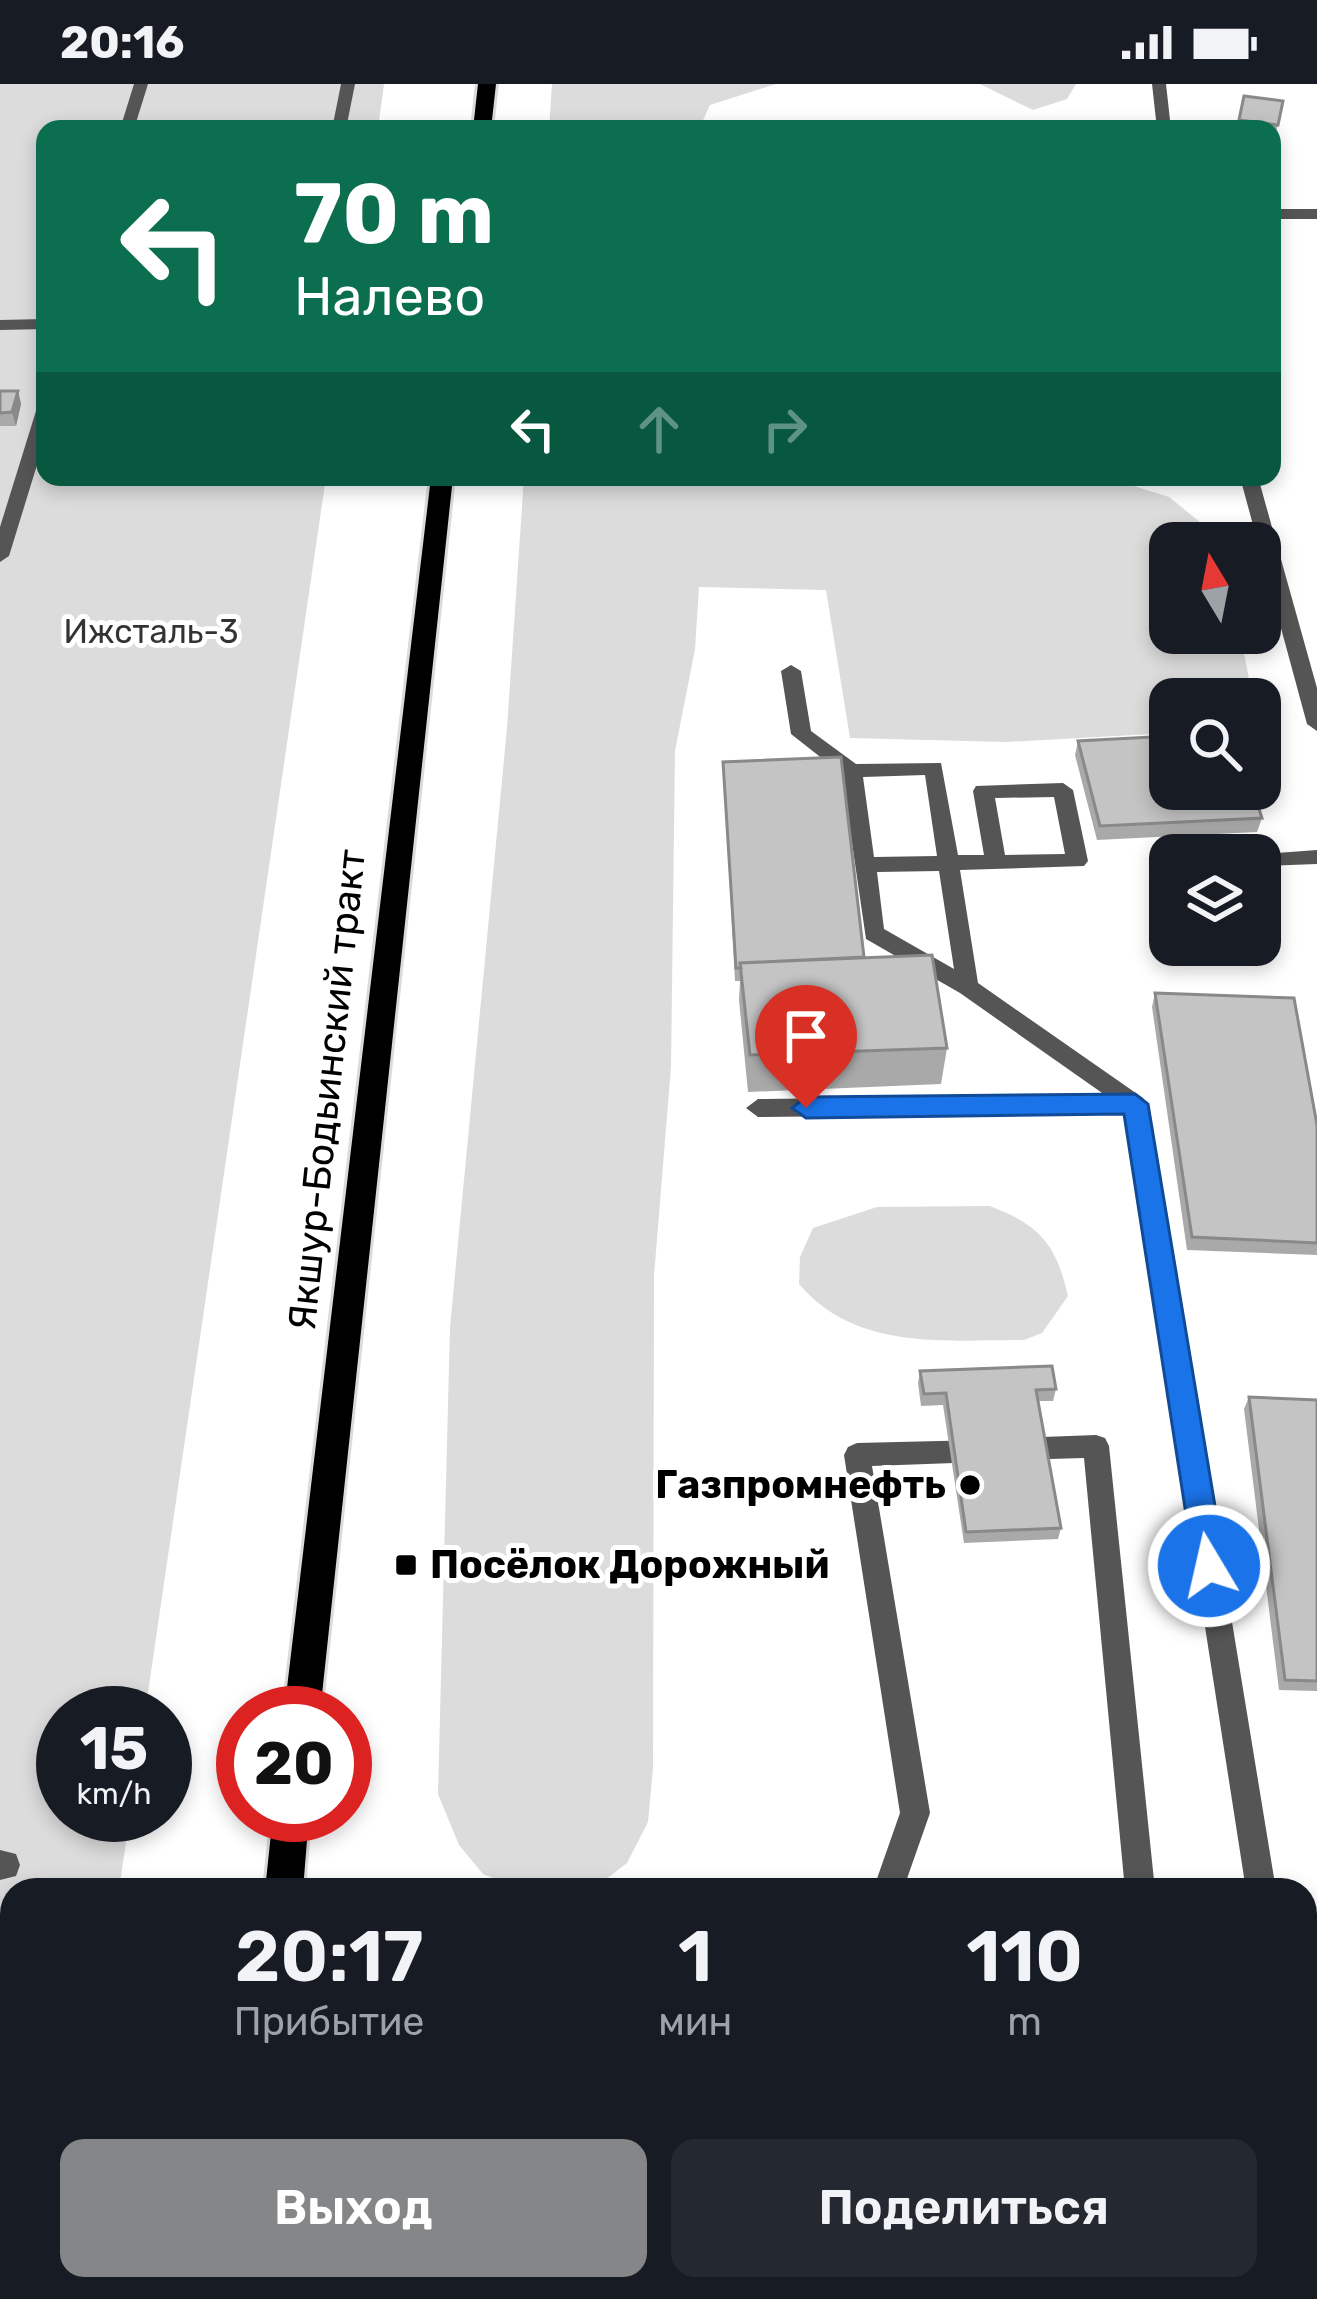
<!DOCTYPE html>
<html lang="ru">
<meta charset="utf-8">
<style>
body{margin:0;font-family:Rubik,sans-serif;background:#242831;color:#f1f3f6;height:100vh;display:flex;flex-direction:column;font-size:45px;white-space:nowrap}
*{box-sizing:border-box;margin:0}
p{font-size:39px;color:#9ea1a6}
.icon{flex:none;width:66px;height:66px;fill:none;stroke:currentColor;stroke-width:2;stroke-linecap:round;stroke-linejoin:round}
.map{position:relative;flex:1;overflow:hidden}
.sheet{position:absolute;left:0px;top:1794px;width:1317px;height:423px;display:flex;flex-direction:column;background:#171b24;border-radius:36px 36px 0 0;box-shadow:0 6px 18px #0003}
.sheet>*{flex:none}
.top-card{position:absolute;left:36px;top:36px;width:1245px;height:366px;border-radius:24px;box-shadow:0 6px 18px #0003;background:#0b6e4f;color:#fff;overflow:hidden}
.needle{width:78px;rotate:350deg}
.fabs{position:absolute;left:1149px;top:438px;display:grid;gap:24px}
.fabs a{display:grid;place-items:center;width:132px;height:132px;border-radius:24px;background:#171b24;box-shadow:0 6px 18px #0003;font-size:60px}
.speed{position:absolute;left:36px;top:1602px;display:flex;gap:24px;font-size:60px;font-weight:700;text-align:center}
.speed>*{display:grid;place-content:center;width:156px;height:156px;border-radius:50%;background:#171b24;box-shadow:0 6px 18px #0003;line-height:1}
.speed small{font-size:30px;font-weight:400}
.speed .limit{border:18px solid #d22;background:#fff;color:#111}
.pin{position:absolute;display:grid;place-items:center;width:102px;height:102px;color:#fff;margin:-123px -51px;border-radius:50% 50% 50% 0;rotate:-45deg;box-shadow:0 0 12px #0007}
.pin .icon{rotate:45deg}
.me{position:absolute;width:132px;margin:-66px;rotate:351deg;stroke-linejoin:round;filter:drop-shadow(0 0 9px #0008)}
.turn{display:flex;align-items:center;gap:42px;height:252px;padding:0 60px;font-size:54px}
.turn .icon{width:156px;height:156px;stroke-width:2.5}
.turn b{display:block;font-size:84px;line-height:102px}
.lanes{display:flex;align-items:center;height:114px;padding:0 60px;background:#0003;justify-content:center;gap:60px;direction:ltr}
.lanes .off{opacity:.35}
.eta{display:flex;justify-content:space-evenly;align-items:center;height:204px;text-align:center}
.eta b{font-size:72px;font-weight:600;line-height:84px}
.action{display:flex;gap:24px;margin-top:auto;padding:24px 60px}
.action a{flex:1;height:138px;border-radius:24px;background:#858687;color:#fff;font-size:48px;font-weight:600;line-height:138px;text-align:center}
.action a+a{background:#242831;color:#f1f3f6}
.status{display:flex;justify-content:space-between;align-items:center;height:84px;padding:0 60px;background:#171b24;direction:ltr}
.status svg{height:33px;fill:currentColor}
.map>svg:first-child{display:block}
.green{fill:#dcdcdc}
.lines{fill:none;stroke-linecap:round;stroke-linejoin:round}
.primary-casing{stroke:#dbdbdb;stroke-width:6}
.path{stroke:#777;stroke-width:9;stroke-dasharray:3 8;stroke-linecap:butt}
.service{fill:#555;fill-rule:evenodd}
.minor{fill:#555;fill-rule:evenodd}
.primary{fill:#000;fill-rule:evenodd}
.wall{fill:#a9a9a9}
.shaded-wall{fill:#898989}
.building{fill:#c4c4c4;stroke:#898989;stroke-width:3}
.route{fill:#1a73e8;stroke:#114b97;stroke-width:3}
.poi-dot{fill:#000;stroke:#fff;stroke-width:4.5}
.labels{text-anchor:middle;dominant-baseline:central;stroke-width:10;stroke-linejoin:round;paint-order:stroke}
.far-park-label{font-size:33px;fill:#333;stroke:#fff}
.street-label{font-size:39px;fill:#000;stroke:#fff}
.poi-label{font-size:39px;font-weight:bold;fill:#000;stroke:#fff;text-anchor:end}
</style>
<div class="status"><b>20:16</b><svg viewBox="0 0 49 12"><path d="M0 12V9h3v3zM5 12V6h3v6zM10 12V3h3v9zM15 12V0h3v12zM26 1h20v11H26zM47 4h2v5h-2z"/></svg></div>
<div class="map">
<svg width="1317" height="2215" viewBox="0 0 1317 2215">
<rect width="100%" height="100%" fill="#fff"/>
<!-- green -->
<path class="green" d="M 0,0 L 384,0 L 378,45 L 45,45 L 45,393 L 326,393 L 145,1629 L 63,1629 L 63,1731 L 130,1731 L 119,1806 L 12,1806 L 12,2205 L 60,2205 L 59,2215 L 0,2215 Z
M 552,0 L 776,0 L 710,21 L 699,45 L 549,45 Z
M 980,0 L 1076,0 L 1067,15 L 1033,26 Z
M 524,393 L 1105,393 L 1169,413 L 1221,455 L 1222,459 L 1170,459 L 1170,549 L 1240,549 L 1253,615 L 1170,615 L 1170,649 L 1006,658 L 850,654 L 826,506 L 699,503 L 695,565 L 675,667 L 671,983 L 654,1192 L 653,1684 L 648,1738 L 627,1779 L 592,1806 L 523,1806 L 483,1790 L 459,1761 L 438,1710 L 450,1243 L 507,644 Z
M 990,1122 C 1039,1141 1056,1159 1068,1212 L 1042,1249 L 1024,1256 C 945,1256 856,1267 799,1200 L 800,1173 L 813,1144 L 877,1123 Z"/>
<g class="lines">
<!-- primary casing -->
<g class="primary-casing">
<path id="primary" d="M 478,0 L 496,0 L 491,45 L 473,45 Z
M 431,393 L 453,393 L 320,1629 L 284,1629 Z
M 273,1731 L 309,1731 L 303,1806 L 265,1806 Z
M 222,2205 L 264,2205 L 263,2215 L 221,2215 Z"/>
</g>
<!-- path -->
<path class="path" d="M 476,2215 L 482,2205"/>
<!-- service -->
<path class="service" d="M 791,581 L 801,587 L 811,647 L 856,680 L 941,679 L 958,771 L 984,771 L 973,707 L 976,702 L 1063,699 L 1073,706 L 1088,777 L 1084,782 L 960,786 L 978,899 L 1143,1014 L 1147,1020 L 1276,1806 L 1246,1806 L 1125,1029 L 758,1033 L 746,1024 L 758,1015 L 1105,1011 L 960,909 L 866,855 L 842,690 L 791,650 L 781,587 ZM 925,691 L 937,772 L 874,773 L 863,693 ZM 1054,713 L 1065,770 L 1005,771 L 995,714 ZM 939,787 L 954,885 L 884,845 L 877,788 Z
M 1096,1351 L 1105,1354 L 1109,1362 L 1155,1806 L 1125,1806 L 1084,1374 L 1016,1376 L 1007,1373 L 1003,1365 L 1007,1357 L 1016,1354 Z
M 981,1356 L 990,1359 L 994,1367 L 990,1375 L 981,1378 L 872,1382 L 930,1729 L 903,1806 L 873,1806 L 900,1729 L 844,1371 L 848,1363 L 857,1359 Z
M 710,2205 L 744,2205 L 745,2215 L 711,2215 Z"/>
<!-- minor -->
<path class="minor" d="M 134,0 L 148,0 L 134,45 L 120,45 Z
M 341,0 L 355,0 L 346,45 L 332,45 Z
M 1152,0 L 1166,0 L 1171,45 L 1157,45 Z
M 1272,125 L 1317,125 L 1317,135 L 1272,135 Z
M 45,235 L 45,245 L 0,246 L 0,236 Z
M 45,322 L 45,355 L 9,472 L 0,478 L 0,443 L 36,327 Z
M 1240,393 L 1258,393 L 1317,604 L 1317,647 L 1307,640 Z
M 1317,766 L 1317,780 L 1260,782 L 1260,771 L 1252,771 Z
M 0,1766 L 16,1770 L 20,1781 L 16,1792 L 0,1796 Z
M 1317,1869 L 1317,1899 L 1305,1902 L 1305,1872 Z"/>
<!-- primary -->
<use href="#primary" class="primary"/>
</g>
<!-- wall -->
<path class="wall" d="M 1244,12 L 1283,17 L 1275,54 L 1272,53 L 1272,45 L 1237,45 Z
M 0,307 L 18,307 L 21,320 L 16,342 L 0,342 Z
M 1078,657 L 1262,734 L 1257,748 L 1097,756 L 1075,671 Z
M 723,678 L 864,873 L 947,964 L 941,1000 L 748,1008 L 739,916 L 740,897 L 735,897 Z
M 1155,909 L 1317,1041 L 1317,1171 L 1187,1166 L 1152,923 Z
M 920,1287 L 1056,1305 L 1053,1317 L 1039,1317 L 1061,1444 L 1058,1455 L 964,1459 L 943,1321 L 921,1322 L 918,1299 Z
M 1249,1313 L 1317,1316 L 1317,1607 L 1279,1606 L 1244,1325 Z"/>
<!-- shaded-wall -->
<path class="shaded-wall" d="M 18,307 L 21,320 L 16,342 L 12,328 Z
M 33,2205 L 41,2205 L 39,2215 L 32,2215 Z"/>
<!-- building -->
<path class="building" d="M 1244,12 L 1283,17 L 1278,41 L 1239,36 Z
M 0,307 L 18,307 L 12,328 L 0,329 Z
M 1170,652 L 1170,705 L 1252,705 L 1262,734 L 1100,742 L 1078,657 Z
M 841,673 L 864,873 L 740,879 L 741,884 L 736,884 L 723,678 Z
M 932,871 L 947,964 L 750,971 L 740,879 Z
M 1155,909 L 1294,914 L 1317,1041 L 1317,1159 L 1192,1153 Z
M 1052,1282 L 1056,1305 L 1036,1306 L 1061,1444 L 966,1448 L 946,1309 L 924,1310 L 920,1287 Z
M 1249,1313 L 1317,1316 L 1317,1597 L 1285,1596 Z
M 0,2103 L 12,2103 L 12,2205 L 33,2205 L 32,2215 L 0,2215 Z"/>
<!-- route -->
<path class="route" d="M 1135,1010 L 1148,1020 L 1225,1482 L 1220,1492 L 1209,1496 L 1198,1492 L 1194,1482 L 1124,1030 L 806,1034 L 792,1024 L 806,1013 Z"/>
<!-- markers -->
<g class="poi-dot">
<circle cx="970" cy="1401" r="12"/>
<rect x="394" y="1469" width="24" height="24" rx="6"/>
</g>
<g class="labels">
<!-- far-park labels -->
<g class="far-park-label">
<text x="151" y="547">Ижсталь-3</text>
</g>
<!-- street labels -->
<g class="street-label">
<text transform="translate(327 1006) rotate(-84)">Якшур-Бодьинский тракт</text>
</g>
<!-- poi labels -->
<g class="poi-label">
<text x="946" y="1401">Газпромнефть</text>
<text x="430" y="1481" text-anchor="start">Посёлок Дорожный</text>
</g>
</g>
</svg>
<div class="fabs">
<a><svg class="needle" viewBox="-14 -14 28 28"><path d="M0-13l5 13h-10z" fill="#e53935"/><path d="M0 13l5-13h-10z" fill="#9ea1a6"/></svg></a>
<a><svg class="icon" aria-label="search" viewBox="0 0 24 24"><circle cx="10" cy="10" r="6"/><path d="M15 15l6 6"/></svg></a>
<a><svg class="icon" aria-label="layers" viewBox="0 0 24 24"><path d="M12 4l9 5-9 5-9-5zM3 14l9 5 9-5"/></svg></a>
</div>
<div class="speed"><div>15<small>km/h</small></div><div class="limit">20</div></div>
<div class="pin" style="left:806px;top:1024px;background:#d93025"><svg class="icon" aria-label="arrive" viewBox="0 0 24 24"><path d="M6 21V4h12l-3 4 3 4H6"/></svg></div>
<svg class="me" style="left:1209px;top:1482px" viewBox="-20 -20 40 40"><circle r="17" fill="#1a73e8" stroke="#fff" stroke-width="3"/><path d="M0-11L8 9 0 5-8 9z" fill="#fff"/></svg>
<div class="top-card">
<div class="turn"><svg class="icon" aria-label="left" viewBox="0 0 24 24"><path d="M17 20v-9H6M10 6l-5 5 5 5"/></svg><div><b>70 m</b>Налево</div></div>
<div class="lanes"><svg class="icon" aria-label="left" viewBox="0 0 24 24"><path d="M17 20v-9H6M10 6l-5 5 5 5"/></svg><svg class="icon off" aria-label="ahead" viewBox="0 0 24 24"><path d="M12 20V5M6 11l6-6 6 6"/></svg><svg class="icon off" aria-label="right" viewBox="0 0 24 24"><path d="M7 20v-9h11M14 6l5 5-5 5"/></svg></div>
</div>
<section class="sheet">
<div class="eta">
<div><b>20:17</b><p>Прибытие</p></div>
<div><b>1</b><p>мин</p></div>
<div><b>110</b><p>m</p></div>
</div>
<div class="action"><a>Выход</a><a>Поделиться</a></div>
</section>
</div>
